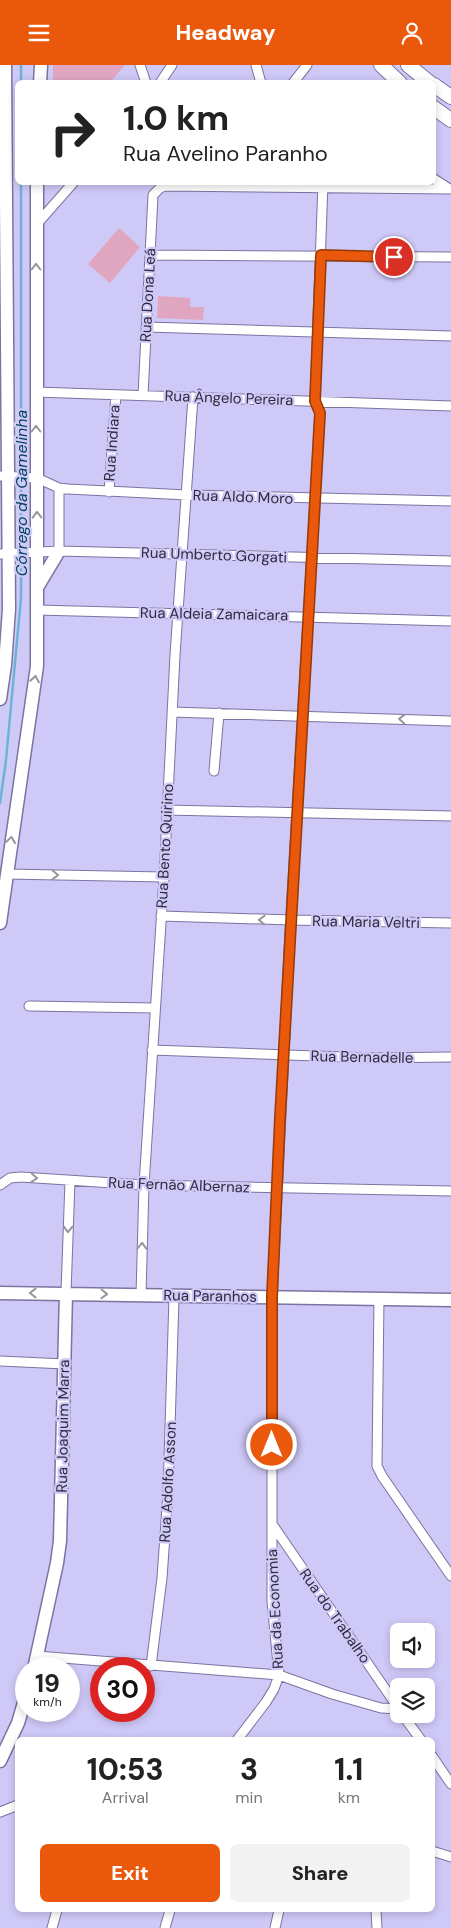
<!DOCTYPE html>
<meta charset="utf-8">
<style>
body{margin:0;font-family:"DM Sans",sans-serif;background:#f2f2f2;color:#222;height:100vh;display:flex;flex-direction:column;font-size:19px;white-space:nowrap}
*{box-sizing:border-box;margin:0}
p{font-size:16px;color:#767676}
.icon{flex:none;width:28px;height:28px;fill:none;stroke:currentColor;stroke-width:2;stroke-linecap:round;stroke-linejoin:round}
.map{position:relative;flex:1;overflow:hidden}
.sheet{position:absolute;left:15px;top:1672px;width:420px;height:175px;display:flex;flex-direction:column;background:#fff;border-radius:8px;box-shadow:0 2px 8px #0003}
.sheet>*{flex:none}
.guide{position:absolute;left:15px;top:15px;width:421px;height:105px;border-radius:8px;box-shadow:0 2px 8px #0003;background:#fff;color:#222;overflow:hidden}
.controls{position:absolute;left:390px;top:1558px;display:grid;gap:10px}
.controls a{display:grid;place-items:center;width:45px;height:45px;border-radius:8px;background:#fff;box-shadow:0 2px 8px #0003;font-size:25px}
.speed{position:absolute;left:15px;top:1592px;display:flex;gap:10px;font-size:25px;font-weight:700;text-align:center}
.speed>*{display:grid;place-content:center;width:65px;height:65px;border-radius:50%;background:#fff;box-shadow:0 2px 8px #0003;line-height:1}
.speed small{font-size:12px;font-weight:400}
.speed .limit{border:8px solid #d22;background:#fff;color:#111}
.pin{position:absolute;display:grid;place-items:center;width:42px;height:42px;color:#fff;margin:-21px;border:2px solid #fff;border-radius:50%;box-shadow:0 1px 5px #0007}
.me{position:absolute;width:55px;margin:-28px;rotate:0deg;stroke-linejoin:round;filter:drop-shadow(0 0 4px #0008)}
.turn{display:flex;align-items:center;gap:18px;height:105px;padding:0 25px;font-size:22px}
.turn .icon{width:65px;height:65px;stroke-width:2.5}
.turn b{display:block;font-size:35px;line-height:42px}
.eta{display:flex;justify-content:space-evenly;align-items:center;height:85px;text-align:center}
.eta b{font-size:30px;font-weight:800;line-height:35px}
.primary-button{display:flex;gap:10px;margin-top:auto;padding:10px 25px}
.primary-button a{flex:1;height:58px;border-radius:8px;background:#ea580c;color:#fff;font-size:20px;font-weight:800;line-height:58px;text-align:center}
.primary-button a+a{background:#f2f2f2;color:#222}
header{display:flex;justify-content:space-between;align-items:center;height:65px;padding:0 25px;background:#ea580c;color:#fff;font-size:22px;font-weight:800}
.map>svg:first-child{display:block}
.green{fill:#e0a6c0}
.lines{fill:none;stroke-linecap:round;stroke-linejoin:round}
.stream{stroke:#6cb3d5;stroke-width:2.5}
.street-casing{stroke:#7a749f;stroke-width:11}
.secondary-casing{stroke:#7a749f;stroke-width:15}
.primary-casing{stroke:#7a749f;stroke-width:16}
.street{stroke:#fff;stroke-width:9}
.secondary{stroke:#fff;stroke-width:12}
.primary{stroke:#fff;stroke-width:14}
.oneway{stroke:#96959e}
.route-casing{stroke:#983908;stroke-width:12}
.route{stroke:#ea580c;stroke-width:9}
.labels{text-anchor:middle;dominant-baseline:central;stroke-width:4.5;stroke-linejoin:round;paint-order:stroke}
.street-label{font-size:15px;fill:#2d2b3d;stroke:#cfc9f8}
.water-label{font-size:16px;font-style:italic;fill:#03435a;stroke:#cfc9f8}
</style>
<header><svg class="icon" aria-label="menu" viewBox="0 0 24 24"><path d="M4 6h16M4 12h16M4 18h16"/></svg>Headway<svg class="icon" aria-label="person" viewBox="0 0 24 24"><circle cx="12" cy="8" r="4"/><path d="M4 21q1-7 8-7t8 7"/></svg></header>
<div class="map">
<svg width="451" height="1863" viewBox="0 0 451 1863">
<rect width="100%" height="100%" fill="#cfc9f8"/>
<!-- green -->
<path class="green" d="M 53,0 L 125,0 L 112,15 L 107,18 L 53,17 Z
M 119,163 L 140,182 L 110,218 L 88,199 Z
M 158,231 L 190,233 L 190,242 L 204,242 L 203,255 L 157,253 Z"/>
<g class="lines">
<!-- stream -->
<path class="stream" d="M 21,18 L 21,0
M 0,738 L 6,695 L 21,533 L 21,118"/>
<!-- street casing -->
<g class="street-casing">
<path id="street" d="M 140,0 L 146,18
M 256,0 L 261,18
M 160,18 L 172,0
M 293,18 L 307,0
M 434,114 L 448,123
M 36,160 L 73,118
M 150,190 L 451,192
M 146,262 L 451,271
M 36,327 L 451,341
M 143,330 L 153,130 L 160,123 L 165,121 L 451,124
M 0,411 L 37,413 L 59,423 L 68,424 L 187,430 L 451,436
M 59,423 L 59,486
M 109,427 L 116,330
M 0,489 L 59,486 L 451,496
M 37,545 L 451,556
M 172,647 L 451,656
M 214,706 L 219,648
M 166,745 L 451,751
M 6,809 L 164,812
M 161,851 L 291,855 L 451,858
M 29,941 L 155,943
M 152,985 L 371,993 L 451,992
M 0,1120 L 10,1113 L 21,1112 L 144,1120 L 451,1126
M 66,1228 L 70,1116
M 141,1230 L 144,1120 L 164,812 L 175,590 L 193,332
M 379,1233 L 377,1401 L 382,1411 L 451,1511
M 0,1296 L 65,1299
M 272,1459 L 399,1644
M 37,1591 L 279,1610 L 332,1629 L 381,1643 L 399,1644
M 151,1601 L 162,1513 L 168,1428 L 174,1232
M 402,1649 L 421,1675
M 237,1675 L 266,1637 L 274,1624 L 279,1610 L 272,1536 L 272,1232 L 290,867 L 320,348 L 315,336 L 323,118
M 432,1691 L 451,1719
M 0,1747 L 18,1740
M 432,1786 L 451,1792
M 376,1845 L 377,1863
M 52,1863 L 57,1845
M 165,1863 L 170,1845
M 275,1863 L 279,1845"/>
</g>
<!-- secondary casing -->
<g class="secondary-casing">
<path id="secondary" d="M 40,18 L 41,0
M 38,521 L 59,486
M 0,634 L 5,600 L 9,544 L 5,0
M 0,858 L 37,601 L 37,118
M 0,1228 L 451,1235
M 34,1604 L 57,1498 L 60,1476 L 66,1228
M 0,1696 L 18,1658 L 26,1631"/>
</g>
<!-- primary casing -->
<g class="primary-casing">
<path id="primary" d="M 381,0 L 400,18
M 408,0 L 430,18
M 434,20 L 451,32
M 434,43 L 451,55"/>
</g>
<!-- street -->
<use href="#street" class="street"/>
<!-- secondary -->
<use href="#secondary" class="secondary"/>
<!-- primary -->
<use href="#primary" class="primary"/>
</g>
<!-- one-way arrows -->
<defs><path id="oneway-chevron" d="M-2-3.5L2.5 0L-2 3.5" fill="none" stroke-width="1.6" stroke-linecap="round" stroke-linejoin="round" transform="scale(1.25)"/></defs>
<g class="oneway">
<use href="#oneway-chevron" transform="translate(36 202) rotate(-90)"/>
<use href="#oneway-chevron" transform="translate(36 364) rotate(-90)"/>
<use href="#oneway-chevron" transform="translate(37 450) rotate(-91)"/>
<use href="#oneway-chevron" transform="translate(35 614) rotate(-81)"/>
<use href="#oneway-chevron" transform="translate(402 654) rotate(-177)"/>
<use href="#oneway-chevron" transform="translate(11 775) rotate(-82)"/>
<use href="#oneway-chevron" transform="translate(55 810) rotate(1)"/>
<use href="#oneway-chevron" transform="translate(262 855) rotate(-178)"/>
<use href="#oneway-chevron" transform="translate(34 1113) rotate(4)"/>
<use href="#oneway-chevron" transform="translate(68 1164) rotate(92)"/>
<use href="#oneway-chevron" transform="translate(142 1181) rotate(-88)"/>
<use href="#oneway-chevron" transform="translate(33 1228) rotate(180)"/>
<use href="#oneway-chevron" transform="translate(104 1229) rotate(2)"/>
</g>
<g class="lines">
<!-- route casing -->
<g class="route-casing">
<path id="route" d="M 272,1380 L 272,1232 L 280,1053 L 320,348 L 315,336 L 321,190 L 394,192"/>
</g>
<!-- route -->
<use href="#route" class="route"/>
</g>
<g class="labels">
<!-- street labels -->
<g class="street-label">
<text transform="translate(148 230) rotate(-87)">Rua Dona Leá</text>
<text transform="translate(229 333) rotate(2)">Rua Ângelo Pereira</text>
<text transform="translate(112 378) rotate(-86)">Rua Indiara</text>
<text transform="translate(243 432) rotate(2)">Rua Aldo Moro</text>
<text transform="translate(214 490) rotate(2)">Rua Umberto Gorgati</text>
<text transform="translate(214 549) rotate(1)">Rua Aldeia Zamaicara</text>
<text transform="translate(165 781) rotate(-87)">Rua Bento Quirino</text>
<text transform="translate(366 857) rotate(1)">Rua Maria Veltri</text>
<text transform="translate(362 992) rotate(1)">Rua Bernadelle</text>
<text transform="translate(179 1120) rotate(2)">Rua Fernão Albernaz</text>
<text transform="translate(210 1231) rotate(1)">Rua Paranhos</text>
<text transform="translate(63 1361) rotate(-89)">Rua Joaquim Marra</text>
<text transform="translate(168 1417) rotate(-87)">Rua Adolfo Asson</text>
<text transform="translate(275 1544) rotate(-93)">Rua da Economia</text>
<text transform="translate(335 1551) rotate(55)">Rua do Trabalho</text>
</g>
<!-- water labels -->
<g class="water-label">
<text transform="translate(21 428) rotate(-90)">Córrego da Gamelinha</text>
</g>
</g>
</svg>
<div class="controls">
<a><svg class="icon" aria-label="sound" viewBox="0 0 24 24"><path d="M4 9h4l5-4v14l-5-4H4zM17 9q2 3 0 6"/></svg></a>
<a><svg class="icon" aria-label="layers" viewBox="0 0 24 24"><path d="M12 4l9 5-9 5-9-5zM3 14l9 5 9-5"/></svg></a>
</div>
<div class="speed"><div>19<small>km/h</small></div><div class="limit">30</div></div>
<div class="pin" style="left:394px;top:192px;background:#d93025"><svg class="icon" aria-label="arrive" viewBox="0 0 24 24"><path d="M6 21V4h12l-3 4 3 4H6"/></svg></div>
<svg class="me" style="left:272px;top:1380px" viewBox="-20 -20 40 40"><circle r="17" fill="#ea580c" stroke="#fff" stroke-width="3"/><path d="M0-11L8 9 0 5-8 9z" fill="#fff"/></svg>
<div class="guide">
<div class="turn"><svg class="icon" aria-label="right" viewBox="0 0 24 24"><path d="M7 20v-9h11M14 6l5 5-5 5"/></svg><div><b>1.0 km</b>Rua Avelino Paranho</div></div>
</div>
<section class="sheet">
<div class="eta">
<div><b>10:53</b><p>Arrival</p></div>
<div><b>3</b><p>min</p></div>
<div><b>1.1</b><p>km</p></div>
</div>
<div class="primary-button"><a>Exit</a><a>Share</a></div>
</section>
</div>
